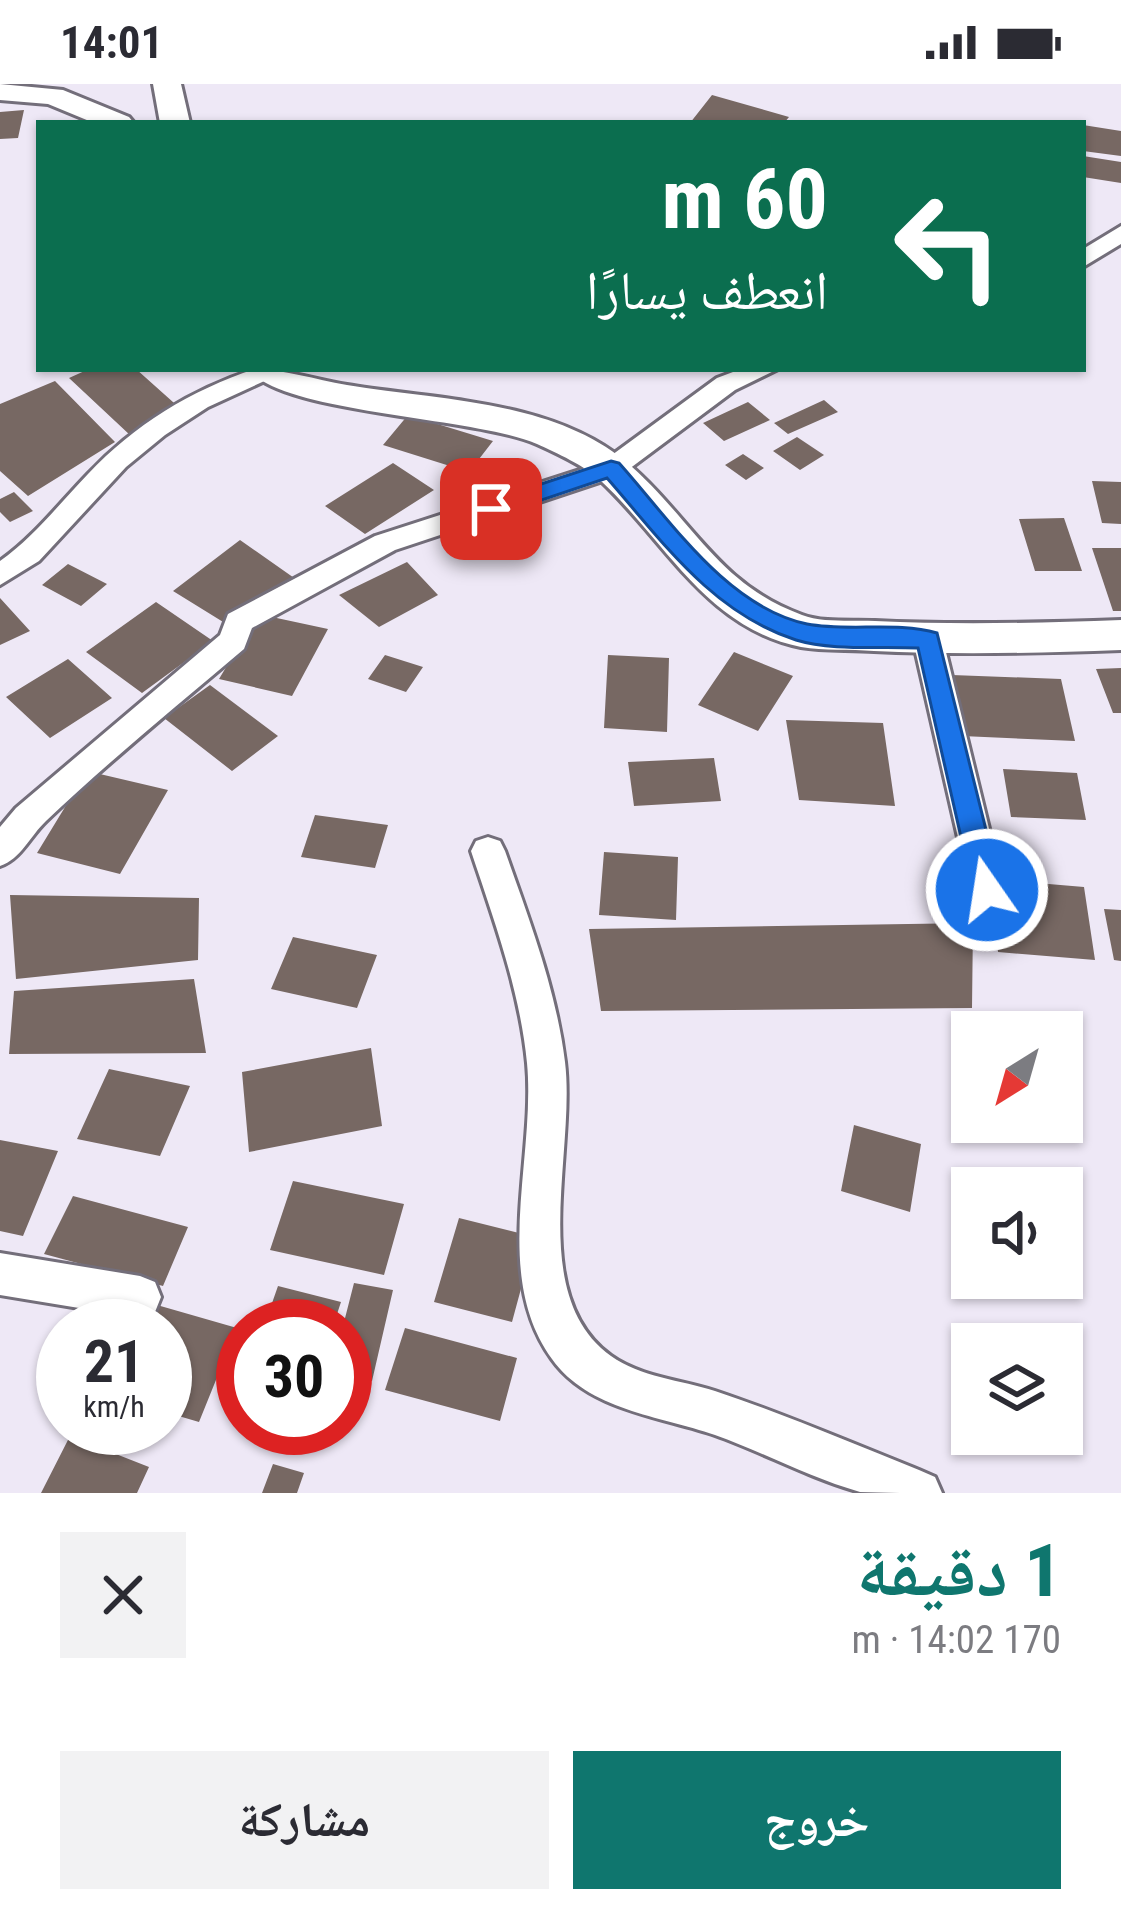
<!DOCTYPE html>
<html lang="ar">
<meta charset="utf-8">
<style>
body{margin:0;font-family:"Roboto Condensed","Noto Naskh Arabic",sans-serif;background:#f2f2f3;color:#2b2b33;direction:rtl;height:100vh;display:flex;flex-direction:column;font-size:45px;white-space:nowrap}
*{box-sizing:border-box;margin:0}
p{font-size:39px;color:#7c7c81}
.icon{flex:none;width:66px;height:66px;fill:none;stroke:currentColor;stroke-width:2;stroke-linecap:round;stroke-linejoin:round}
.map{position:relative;height:1409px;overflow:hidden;direction:ltr}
.sheet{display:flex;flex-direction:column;background:#fff;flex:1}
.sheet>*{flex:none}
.banner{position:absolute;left:36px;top:36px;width:1050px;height:252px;border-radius:0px;box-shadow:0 3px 9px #0004;direction:rtl;background:#0b6e4f;color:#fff;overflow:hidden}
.needle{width:78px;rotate:217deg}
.buttons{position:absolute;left:951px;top:927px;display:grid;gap:24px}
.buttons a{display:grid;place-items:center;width:132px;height:132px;border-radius:0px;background:#fff;box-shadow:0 3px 9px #0004;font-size:60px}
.speed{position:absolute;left:36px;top:1215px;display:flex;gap:24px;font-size:60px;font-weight:700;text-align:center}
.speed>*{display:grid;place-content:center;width:156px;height:156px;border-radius:50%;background:#fff;box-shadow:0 3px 9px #0004;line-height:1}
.speed small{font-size:30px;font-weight:400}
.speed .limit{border:18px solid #d22;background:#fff;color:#111}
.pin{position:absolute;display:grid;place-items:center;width:102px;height:102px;color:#fff;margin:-51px;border-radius:24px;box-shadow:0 6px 18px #0006}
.me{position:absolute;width:132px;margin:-66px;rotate:347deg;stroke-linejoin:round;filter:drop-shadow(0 0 9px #0008)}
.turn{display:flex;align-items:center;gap:42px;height:252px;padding:0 60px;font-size:54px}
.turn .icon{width:156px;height:156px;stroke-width:2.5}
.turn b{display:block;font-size:84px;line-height:102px}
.round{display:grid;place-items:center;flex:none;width:126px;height:126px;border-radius:0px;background:#f2f2f3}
.overview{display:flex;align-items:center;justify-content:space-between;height:204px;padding:0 60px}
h1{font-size:72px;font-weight:800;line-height:90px;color:#0f766e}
.cta{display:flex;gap:24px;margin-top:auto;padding:24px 60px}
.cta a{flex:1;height:138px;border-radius:0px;background:#0f766e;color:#fff;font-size:48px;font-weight:800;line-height:138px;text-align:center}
.cta a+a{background:#f2f2f3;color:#2b2b33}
.status{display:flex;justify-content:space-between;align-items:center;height:84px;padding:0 60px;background:#fff;direction:ltr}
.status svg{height:33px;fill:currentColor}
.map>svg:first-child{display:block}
.building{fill:#776863}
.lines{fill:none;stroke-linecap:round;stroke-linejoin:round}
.street-casing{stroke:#736e7a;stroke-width:6}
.secondary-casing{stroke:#736e7a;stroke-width:6}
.street{fill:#fff;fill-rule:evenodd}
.secondary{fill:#fff;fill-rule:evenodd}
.route{fill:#1a73e8;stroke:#114b97;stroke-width:3}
</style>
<div class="status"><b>14:01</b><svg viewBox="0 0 49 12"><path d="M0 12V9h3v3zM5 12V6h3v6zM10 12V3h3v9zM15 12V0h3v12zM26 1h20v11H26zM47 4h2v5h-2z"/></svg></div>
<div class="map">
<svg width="1121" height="1409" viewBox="0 0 1121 1409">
<rect width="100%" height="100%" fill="#eee8f6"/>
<!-- building -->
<path class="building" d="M 712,11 L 789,33 L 784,39 L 690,39 Z
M 24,26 L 18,54 L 0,55 L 0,28 Z
M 1083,41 L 1121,47 L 1121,72 L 1083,67 Z
M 1083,72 L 1121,78 L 1121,99 L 1083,93 Z
M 89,285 L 136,285 L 183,327 L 131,352 L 69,294 Z
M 55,297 L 115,358 L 28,412 L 0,387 L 0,320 Z
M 824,316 L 838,328 L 788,350 L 774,339 Z
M 748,318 L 770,336 L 724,357 L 703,339 Z
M 408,331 L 493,357 L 469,388 L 383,361 Z
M 797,353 L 824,371 L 800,386 L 773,367 Z
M 743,370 L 764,384 L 746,396 L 725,381 Z
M 393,379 L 434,406 L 365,450 L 325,422 Z
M 1092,397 L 1121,398 L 1121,440 L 1102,439 Z
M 14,408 L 33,427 L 10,438 L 0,428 L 0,415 Z
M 1064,434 L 1082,487 L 1035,487 L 1019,435 Z
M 240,456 L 297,496 L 228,541 L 173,507 Z
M 1092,464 L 1121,464 L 1121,527 L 1113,527 Z
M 407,478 L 438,511 L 379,543 L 339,511 Z
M 68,480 L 107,500 L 81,522 L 42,501 Z
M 0,514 L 30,547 L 0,561 Z
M 156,518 L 213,557 L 142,609 L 86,568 Z
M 258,530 L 328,545 L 292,612 L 219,595 Z
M 734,568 L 793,592 L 758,647 L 698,621 Z
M 385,571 L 423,583 L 406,608 L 368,595 Z
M 608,571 L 669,574 L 667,648 L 604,644 Z
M 68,575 L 112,614 L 50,654 L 6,613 Z
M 1121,584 L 1121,629 L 1113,629 L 1096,585 Z
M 952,591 L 1061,595 L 1075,657 L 962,652 Z
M 210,601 L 278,652 L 232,687 L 164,634 Z
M 786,636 L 883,639 L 895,722 L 799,716 Z
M 714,674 L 721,717 L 634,722 L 628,678 Z
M 1003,685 L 1077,689 L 1086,736 L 1011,733 Z
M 87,687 L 168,706 L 120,790 L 37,769 Z
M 315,731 L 388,741 L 375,784 L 301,773 Z
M 604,768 L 678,773 L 676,836 L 599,831 Z
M 991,795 L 1084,803 L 1095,876 L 998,868 Z
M 10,811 L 199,814 L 198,876 L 16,895 Z
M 1104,825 L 1121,826 L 1121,877 L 1114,876 Z
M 973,839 L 972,924 L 601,927 L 589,845 Z
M 293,853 L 377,871 L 357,924 L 271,905 Z
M 194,895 L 206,969 L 9,970 L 14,907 Z
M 371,964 L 382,1042 L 249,1068 L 242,988 Z
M 109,985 L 190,1002 L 160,1072 L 77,1055 Z
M 854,1041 L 921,1060 L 910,1128 L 841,1107 Z
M 0,1056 L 58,1067 L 23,1152 L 0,1147 Z
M 293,1097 L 404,1120 L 384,1191 L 270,1166 Z
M 73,1112 L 188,1143 L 163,1202 L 44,1170 Z
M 459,1134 L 535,1153 L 512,1238 L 434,1218 Z
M 354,1199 L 393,1206 L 372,1297 L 345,1292 L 343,1242 Z
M 278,1202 L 341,1218 L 333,1242 L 264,1242 Z
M 157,1221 L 237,1244 L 199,1338 L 165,1328 L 165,1242 L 147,1242 Z
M 405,1244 L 517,1274 L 500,1337 L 385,1306 Z
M 70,1352 L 149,1383 L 137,1409 L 41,1409 Z
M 273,1380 L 304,1389 L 297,1409 L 262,1409 Z"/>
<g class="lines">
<!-- street casing -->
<g class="street-casing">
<path id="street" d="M 1121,142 L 1121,160 L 1083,183 L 1083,165 Z
M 255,285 L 282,289 L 208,323 L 165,351 L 126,383 L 39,477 L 0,501 L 0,477 C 34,453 59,420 88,390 C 134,341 191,306 255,285 Z
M 741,285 L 778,285 L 735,306 L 621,391 L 395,466 L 252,544 L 244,565 C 177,622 109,677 46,737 C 30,752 21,775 0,782 L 0,743 L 16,724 L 220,551 L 228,530 L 375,452 L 601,379 L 717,294 Z
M 928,545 L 939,548 L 943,556 L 1004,806 L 999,816 L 987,820 L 975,816 L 970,806 L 913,556 L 917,548 Z
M 488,753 L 500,757 L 505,767 C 529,835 556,905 565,978 C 576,1068 526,1211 611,1272 C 640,1293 681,1296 715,1307 C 784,1330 851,1359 919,1386 L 935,1393 L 942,1409 C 916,1409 884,1409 860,1408 C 810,1394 763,1368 715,1351 C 660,1332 588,1326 552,1275 C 491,1191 536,1074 527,979 C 520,907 494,836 471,767 L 476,757 Z
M 0,1169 L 140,1192 L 155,1198 L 161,1213 L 155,1228 L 140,1234 L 0,1211 Z"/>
</g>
<!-- secondary casing -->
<g class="secondary-casing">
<path id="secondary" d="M 0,0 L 63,6 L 129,33 L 134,39 L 94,39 L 48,20 L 0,16 Z
M 153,0 L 181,0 L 190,39 L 160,39 Z
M 249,285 C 284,285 312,295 347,301 C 437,316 551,316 625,377 C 690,431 716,500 802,531 C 823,539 852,536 875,537 C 957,541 1038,539 1121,536 L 1121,566 C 1038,569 957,571 874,567 C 850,565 824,567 801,563 C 706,544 665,456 600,396 C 585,382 557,369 537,360 C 476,333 278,329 249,285 Z"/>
</g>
<!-- street -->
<use href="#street" class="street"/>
<!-- secondary -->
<use href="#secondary" class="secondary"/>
</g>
<!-- route -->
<path class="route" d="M 611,377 L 619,379 C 671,437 727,523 807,540 C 849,548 896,537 937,549 L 1001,806 L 997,814 L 977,814 L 973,806 L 918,564 C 880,562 832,567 796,556 C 712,529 662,457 607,394 L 491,433 L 479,425 L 483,419 Z"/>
</svg>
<div class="buttons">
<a><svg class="needle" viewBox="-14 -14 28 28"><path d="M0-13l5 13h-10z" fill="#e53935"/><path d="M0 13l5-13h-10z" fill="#7c7c81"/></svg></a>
<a><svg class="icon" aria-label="sound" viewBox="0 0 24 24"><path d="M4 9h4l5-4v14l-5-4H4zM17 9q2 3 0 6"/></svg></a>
<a><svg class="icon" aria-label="layers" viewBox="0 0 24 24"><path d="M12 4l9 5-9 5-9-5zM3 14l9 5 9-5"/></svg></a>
</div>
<div class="speed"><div>21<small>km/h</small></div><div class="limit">30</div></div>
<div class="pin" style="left:491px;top:425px;background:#d93025"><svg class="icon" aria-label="arrive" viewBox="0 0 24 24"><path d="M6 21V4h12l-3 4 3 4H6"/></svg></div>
<svg class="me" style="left:987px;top:806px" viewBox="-20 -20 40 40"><circle r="17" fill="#1a73e8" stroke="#fff" stroke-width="3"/><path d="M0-11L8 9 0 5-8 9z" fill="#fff"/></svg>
<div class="banner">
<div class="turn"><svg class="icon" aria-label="left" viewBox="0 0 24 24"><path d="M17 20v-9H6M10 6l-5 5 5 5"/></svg><div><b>60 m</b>انعطف يسارًا</div></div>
</div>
</div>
<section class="sheet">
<div class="overview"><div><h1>1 دقيقة</h1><p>170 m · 14:02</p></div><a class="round"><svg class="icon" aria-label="close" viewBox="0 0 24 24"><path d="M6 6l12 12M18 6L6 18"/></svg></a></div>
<div class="cta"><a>خروج</a><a>مشاركة</a></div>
</section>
